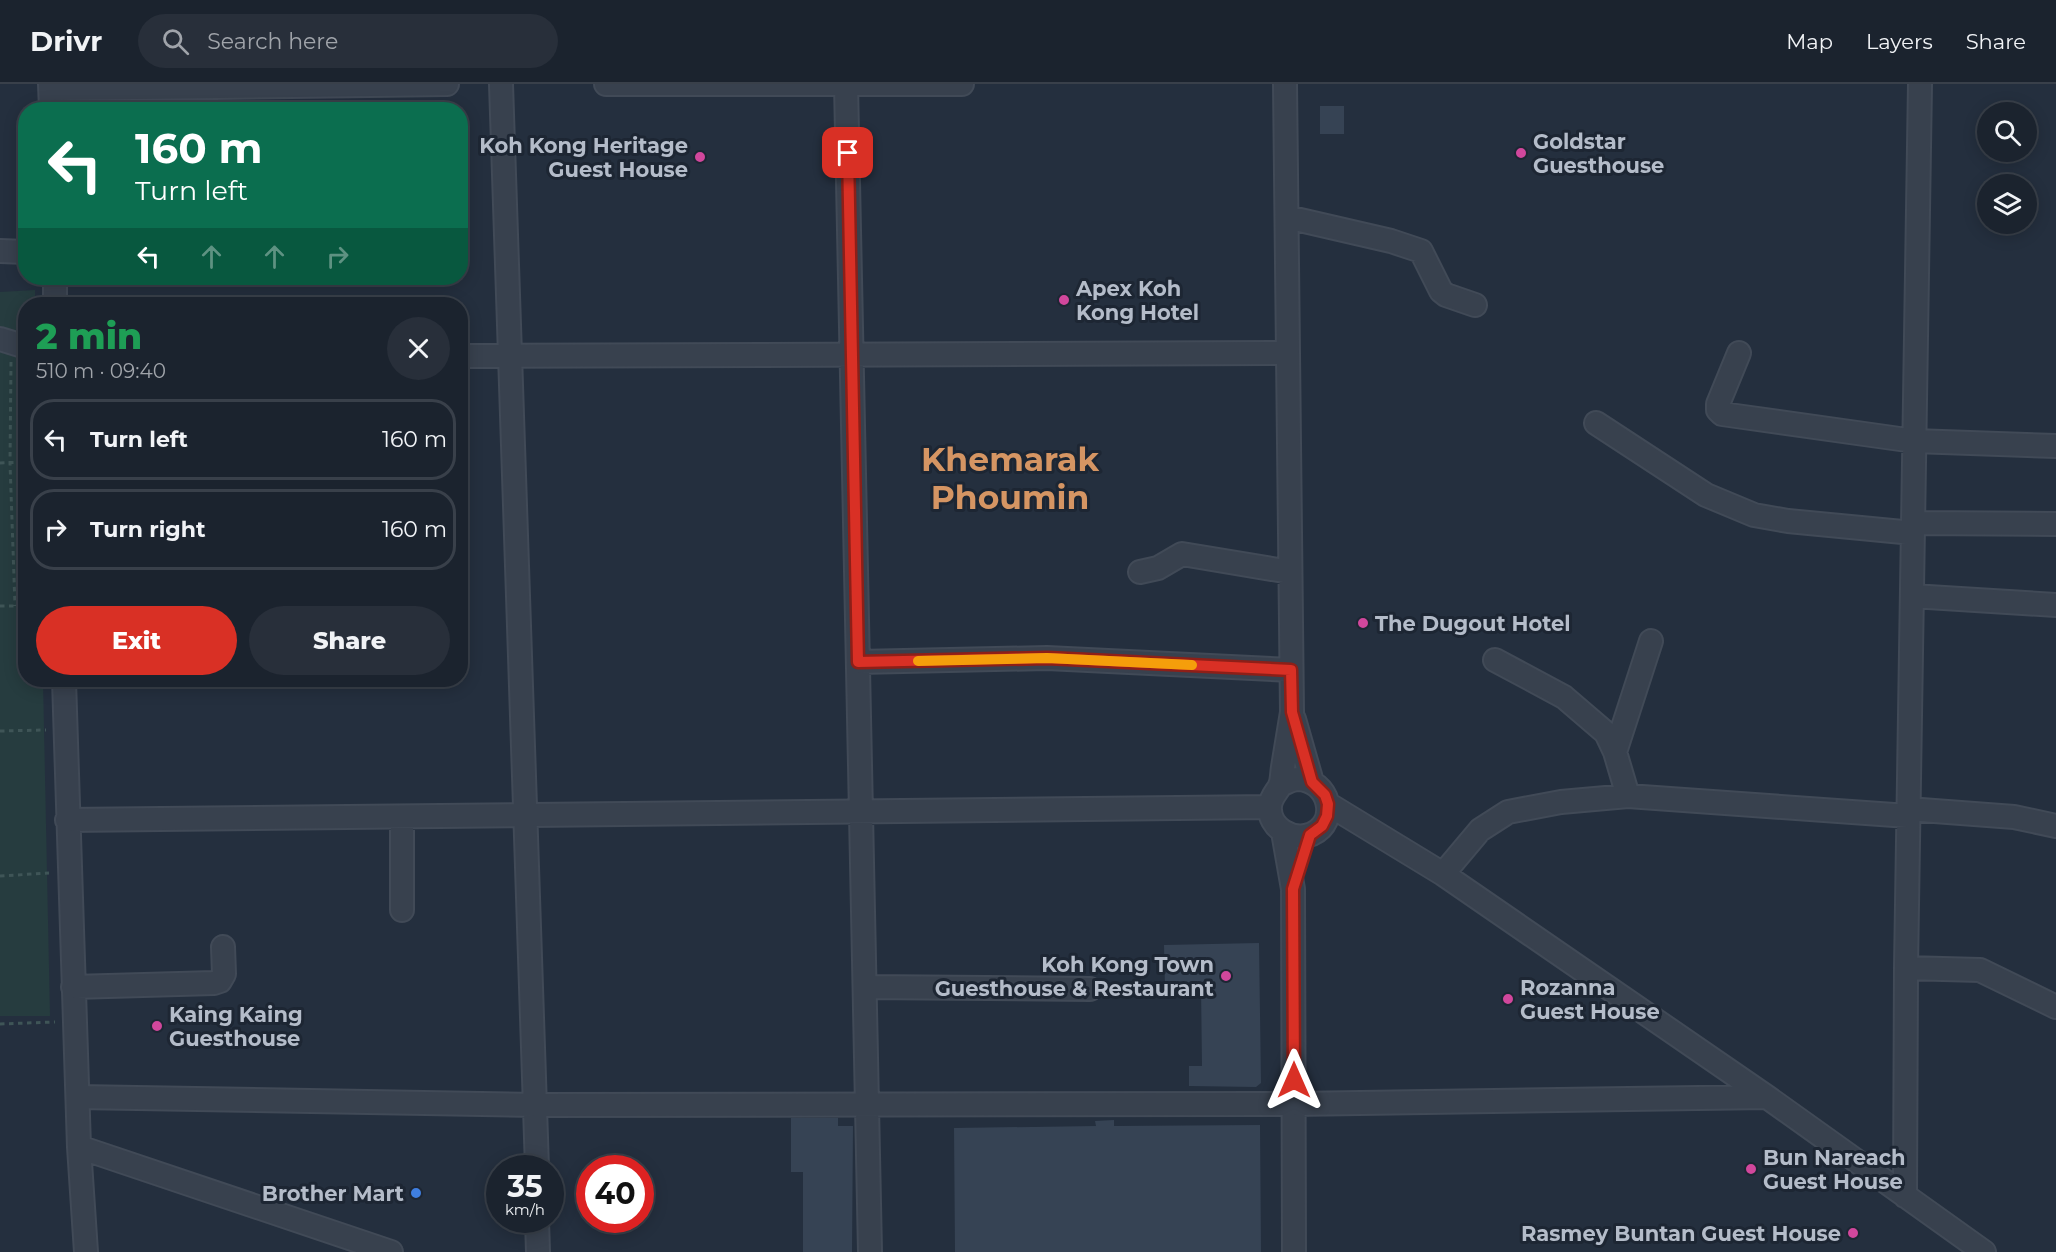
<!DOCTYPE html>
<meta charset="utf-8">
<style>
body{margin:0;font-family:Montserrat,sans-serif;background:#282f3a;color:#f1f3f6;height:100vh;display:flex;flex-direction:column;font-size:22px;white-space:nowrap}
*{box-sizing:border-box;margin:0}
p{font-size:20px;color:#a0a4aa}
.icon{flex:none;width:33px;height:33px;fill:none;stroke:currentColor;stroke-width:2;stroke-linecap:round;stroke-linejoin:round}
.map{position:relative;flex:1;overflow:hidden}
.details{position:absolute;left:18px;top:213px;width:450px;height:390px;display:flex;flex-direction:column;background:#1b232e;border-radius:24px;box-shadow:0 3px 15px #0003,0 0 0 2px #39404a}
.details>*{flex:none}
.banner{position:absolute;left:18px;top:18px;width:450px;height:183px;border-radius:24px;box-shadow:0 3px 15px #0003,0 0 0 2px #39404a;background:#0b6e4f;color:#fff;overflow:hidden}
.tools{position:absolute;left:1977px;top:18px;display:grid;gap:12px}
.tools a{display:grid;place-items:center;width:60px;height:60px;border-radius:50%;background:#1b232e;box-shadow:0 3px 15px #0003,0 0 0 2px #39404a;font-size:30px}
.speed{position:absolute;left:486px;top:1071px;display:flex;gap:12px;font-size:30px;font-weight:700;text-align:center}
.speed>*{display:grid;place-content:center;width:78px;height:78px;border-radius:50%;background:#1b232e;box-shadow:0 3px 15px #0003,0 0 0 2px #39404a;line-height:1}
.speed small{font-size:15px;font-weight:400}
.speed .limit{border:9px solid #d22;background:#fff;color:#111}
.pin{position:absolute;display:grid;place-items:center;width:51px;height:51px;color:#fff;margin:-26px;border-radius:12px;box-shadow:0 3px 9px #0006}
.me{position:absolute;width:66px;margin:-33px;rotate:0deg;stroke-linejoin:round;filter:drop-shadow(0 0 4px #0008)}
.turn{display:flex;align-items:center;gap:21px;height:126px;padding:0 18px;font-size:27px}
.turn .icon{width:78px;height:78px;stroke-width:2.5}
.turn b{display:block;font-size:42px;line-height:51px}
.lanes{display:flex;align-items:center;height:57px;padding:0 18px;background:#0003;justify-content:center;gap:30px;direction:ltr}
.lanes .off{opacity:.35}
.round{display:grid;place-items:center;flex:none;width:63px;height:63px;border-radius:32px;background:#282f3a}
.head{display:flex;align-items:center;justify-content:space-between;height:102px;padding:0 18px}
h1{font-size:36px;font-weight:800;line-height:45px;color:#1e9e55}
.action{display:flex;gap:12px;margin-top:auto;padding:12px 18px}
.action a{flex:1;height:69px;border-radius:36px;background:#d93025;color:#fff;font-size:24px;font-weight:800;line-height:69px;text-align:center}
.action a+a{background:#282f3a;color:#f1f3f6}
ul{padding:0;list-style:none}
li{display:flex;align-items:center;gap:18px;height:81px;margin:0 12px 9px;padding:0 6px;border:3px solid #39404a;border-radius:24px}
li div{flex:1}
li b{display:block;font-size:22px}
li em{font-style:normal}
header{display:flex;align-items:center;gap:36px;box-sizing:border-box;height:84px;padding:0 30px;background:#1b232e;border-bottom:2px solid #39404a}
header strong{font-size:28px}
nav{display:flex;gap:33px;margin-inline-start:auto;font-size:21px}
.search{width:420px;height:54px;background:#282f3a;display:flex;align-items:center;gap:15px;box-sizing:border-box;padding:0 21px;border-radius:33px;color:#a0a4aa;font-size:22px}
.map>svg:first-child{display:block}
.green{fill:#263c3f}
.building{fill:#364354}
.lines{fill:none;stroke-linecap:round;stroke-linejoin:round}
.minor-casing{stroke:#414a57;stroke-width:26}
.path{stroke:#3f5557;stroke-width:3;stroke-dasharray:4.5 4.5;stroke-linecap:butt}
.minor{stroke:#38414e;stroke-width:22}
.route-casing{stroke:#8d1f18;stroke-width:15}
.route{stroke:#d93025;stroke-width:10}
.slow{stroke:#f59e0b;stroke-width:10}
.hotel-dot{fill:#d1479c;stroke:#1d2633;stroke-width:2}
.shop-dot{fill:#3f7fe0;stroke:#1d2633;stroke-width:2}
.labels{text-anchor:middle;dominant-baseline:central;stroke-width:6;stroke-linejoin:round;paint-order:stroke}
.poi-label{font-size:21px;font-weight:bold;fill:#b4bcc9;stroke:#1d2633;text-anchor:start}
.town-label{font-size:33px;font-weight:bold;fill:#d59563;stroke:#1d2633}
</style>
<header>
<strong>Drivr</strong>
<div class="search"><svg class="icon" aria-label="search" viewBox="0 0 24 24"><circle cx="10" cy="10" r="6"/><path d="M15 15l6 6"/></svg>Search here</div>
<nav><a>Map</a><a>Layers</a><a>Share</a></nav>
</header>
<div class="map">
<svg width="2056" height="1168" viewBox="0 0 2056 1168">
<rect width="100%" height="100%" fill="#242f3e"/>
<!-- green -->
<path class="green" d="M 35,206 L 35,220 L 26,220 L 26,596 L 43,596 L 50,932 L 0,932 L 0,208 Z"/>
<!-- building -->
<path class="building" d="M 1320,22 L 1344,22 L 1344,50 L 1320,50 Z
M 1259,859 L 1261,999 L 1256,1003 L 1189,1002 L 1189,982 L 1202,982 L 1201,903 L 1165,904 L 1164,861 Z
M 791,1034 L 838,1034 L 838,1042 L 853,1042 L 852,1168 L 803,1168 L 803,1088 L 791,1088 Z
M 1114,1036 L 1114,1042 L 1260,1041 L 1261,1168 L 955,1168 L 954,1044 L 1096,1042 L 1095,1037 Z"/>
<g class="lines">
<!-- minor casing -->
<g class="minor-casing">
<path id="minor" d="M 50,0 L 51,26
M 501,0 L 537,1084
M 606,0 L 962,0
M 846,0 L 870,1168
M 51,5 L 447,0
M 1287,133 L 1391,157 L 1421,167 L 1441,207 L 1446,211 L 1475,221
M 0,167 L 26,168
M 55,194 L 55,220
M 0,255 L 26,263
M 1739,269 L 1718,320 L 1718,326 L 1722,330 L 1914,357 L 2056,362
M 460,272 L 1288,269
M 1596,339 L 1706,411 L 1754,431 L 1788,437 L 1913,449
M 1913,439 L 2056,440
M 1140,488 L 1158,484 L 1182,470 L 1290,488
M 1912,512 L 2056,521
M 1495,576 L 1564,613 L 1606,649 L 1615,668 L 1628,712
M 858,578 L 1047,574 L 1291,586
M 64,596 L 79,1063 L 86,1168
M 1294,635 L 1312,698
M 1615,668 L 1651,557
M 1280,701 C 1286,699 1292,695 1298,695 C 1329,696 1340,737 1312,750 C 1293,758 1268,744 1270,722 C 1271,713 1276,709 1280,702 C 1282,697 1282,689 1283,683 C 1286,665 1289,647 1292,628 L 1285,0
M 1328,720 L 1443,790 L 1767,1013 L 1984,1168
M 1908,725 L 2014,733 L 2056,742
M 402,733 L 402,826
M 67,736 L 1270,723
M 1283,748 L 1293,805 L 1294,1168
M 1443,790 L 1480,746 L 1508,728 L 1561,718 L 1628,712 L 1908,732
M 1906,884 L 1980,886 L 2056,923
M 73,903 L 214,899 L 220,897 L 224,890 L 223,863
M 865,903 L 1090,905
M 78,1013 L 536,1021 L 1294,1020 L 1767,1013
M 79,1063 L 391,1168
M 1905,1112 L 1906,884 L 1920,0
M 537,1136 L 538,1168"/>
</g>
<!-- path -->
<path class="path" d="M 11,278 L 10,379 L 15,522
M 0,379 L 26,378
M 0,522 L 26,522
M 0,647 L 46,646
M 0,792 L 49,789
M 0,940 L 55,938"/>
<!-- minor -->
<use href="#minor" class="minor"/>
</g>
<g class="lines">
<!-- route casing -->
<g class="route-casing">
<path id="route" d="M 848,69 L 858,578 L 1047,574 L 1291,586 L 1292,628 L 1312,698 L 1325,711 L 1328,720 L 1327,732 L 1322,742 L 1310,751 L 1293,805 L 1294,996"/>
</g>
<!-- route -->
<use href="#route" class="route"/>
<!-- slow -->
<path class="slow" d="M 918,577 L 1047,574 L 1192,581"/>
</g>
<!-- markers -->
<g class="hotel-dot">
<circle cx="1521" cy="69" r="6"/>
<circle cx="700" cy="73" r="6"/>
<circle cx="1064" cy="216" r="6"/>
<circle cx="1363" cy="539" r="6"/>
<circle cx="1226" cy="892" r="6"/>
<circle cx="1508" cy="915" r="6"/>
<circle cx="157" cy="942" r="6"/>
<circle cx="1751" cy="1085" r="6"/>
<circle cx="1853" cy="1149" r="6"/>
</g>
<circle class="shop-dot" cx="416" cy="1109" r="6"/>
<g class="labels">
<!-- poi labels -->
<g class="poi-label">
<text x="1533" y="57">Goldstar<tspan x="1533" dy="24">Guesthouse</tspan></text>
<text x="688" y="61" text-anchor="end">Koh Kong Heritage<tspan x="688" dy="24">Guest House</tspan></text>
<text x="1076" y="204">Apex Koh<tspan x="1076" dy="24">Kong Hotel</tspan></text>
<text x="1375" y="539">The Dugout Hotel</text>
<text x="1214" y="880" text-anchor="end">Koh Kong Town<tspan x="1214" dy="24">Guesthouse &amp; Restaurant</tspan></text>
<text x="1520" y="903">Rozanna<tspan x="1520" dy="24">Guest House</tspan></text>
<text x="169" y="930">Kaing Kaing<tspan x="169" dy="24">Guesthouse</tspan></text>
<text x="1763" y="1073">Bun Nareach<tspan x="1763" dy="24">Guest House</tspan></text>
<text x="404" y="1109" text-anchor="end">Brother Mart</text>
<text x="1841" y="1149" text-anchor="end">Rasmey Buntan Guest House</text>
</g>
<!-- town labels -->
<g class="town-label">
<text x="1010" y="375">Khemarak<tspan x="1010" dy="38">Phoumin</tspan></text>
</g>
</g>
</svg>
<div class="tools">
<a><svg class="icon" aria-label="search" viewBox="0 0 24 24"><circle cx="10" cy="10" r="6"/><path d="M15 15l6 6"/></svg></a>
<a><svg class="icon" aria-label="layers" viewBox="0 0 24 24"><path d="M12 4l9 5-9 5-9-5zM3 14l9 5 9-5"/></svg></a>
</div>
<div class="speed"><div>35<small>km/h</small></div><div class="limit">40</div></div>
<div class="pin" style="left:848px;top:69px;background:#d93025"><svg class="icon" aria-label="arrive" viewBox="0 0 24 24"><path d="M6 21V4h12l-3 4 3 4H6"/></svg></div>
<svg class="me" style="left:1294px;top:996px" viewBox="-20 -20 40 40"><path d="M0-17L14 15 0 8-14 15z" fill="#d93025" stroke="#fff" stroke-width="4"/></svg>
<div class="banner">
<div class="turn"><svg class="icon" aria-label="left" viewBox="0 0 24 24"><path d="M17 20v-9H6M10 6l-5 5 5 5"/></svg><div><b>160 m</b>Turn left</div></div>
<div class="lanes"><svg class="icon" aria-label="left" viewBox="0 0 24 24"><path d="M17 20v-9H6M10 6l-5 5 5 5"/></svg><svg class="icon off" aria-label="ahead" viewBox="0 0 24 24"><path d="M12 20V5M6 11l6-6 6 6"/></svg><svg class="icon off" aria-label="ahead" viewBox="0 0 24 24"><path d="M12 20V5M6 11l6-6 6 6"/></svg><svg class="icon off" aria-label="right" viewBox="0 0 24 24"><path d="M7 20v-9h11M14 6l5 5-5 5"/></svg></div>
</div>
<section class="details">
<div class="head"><div><h1>2 min</h1><p>510 m · 09:40</p></div><a class="round"><svg class="icon" aria-label="close" viewBox="0 0 24 24"><path d="M6 6l12 12M18 6L6 18"/></svg></a></div>
<ul>
<li><svg class="icon" aria-label="left" viewBox="0 0 24 24"><path d="M17 20v-9H6M10 6l-5 5 5 5"/></svg><div><b>Turn left</b></div><em>160 m</em></li>
<li><svg class="icon" aria-label="right" viewBox="0 0 24 24"><path d="M7 20v-9h11M14 6l5 5-5 5"/></svg><div><b>Turn right</b></div><em>160 m</em></li>
</ul>
<div class="action"><a>Exit</a><a>Share</a></div>
</section>
</div>
